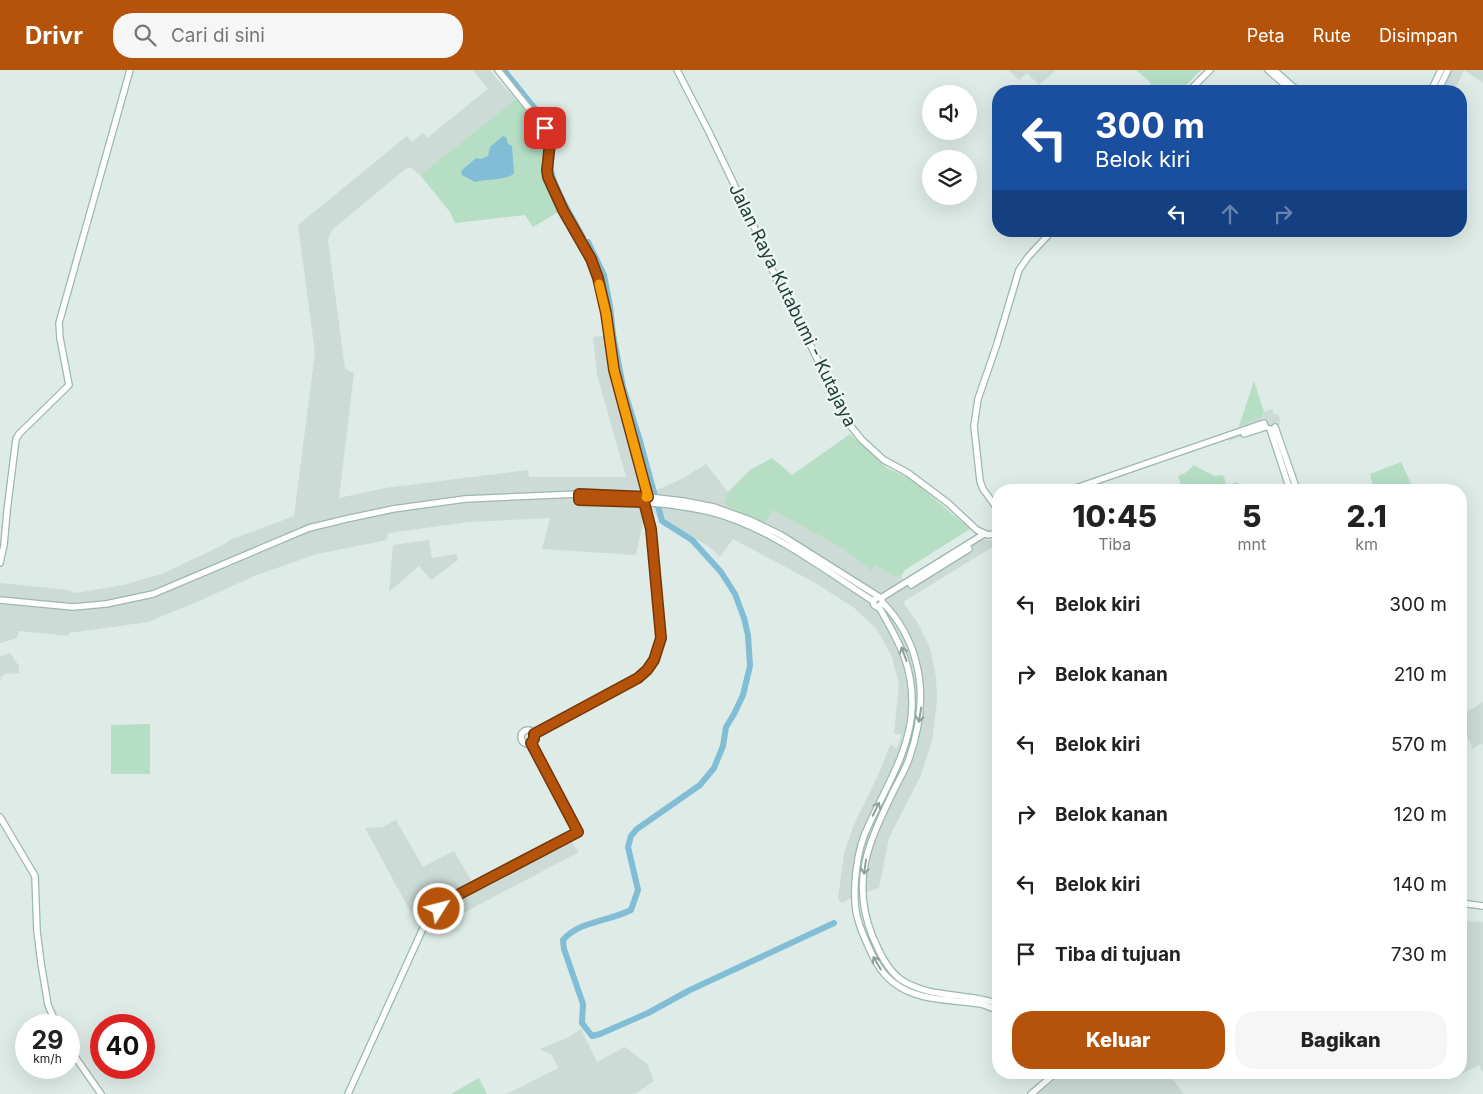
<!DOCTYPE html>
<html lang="id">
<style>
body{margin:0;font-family:Inter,sans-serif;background:#f6f6f6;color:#222;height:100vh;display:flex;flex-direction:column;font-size:19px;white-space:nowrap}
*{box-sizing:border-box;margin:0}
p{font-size:16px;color:#767676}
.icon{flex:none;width:28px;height:28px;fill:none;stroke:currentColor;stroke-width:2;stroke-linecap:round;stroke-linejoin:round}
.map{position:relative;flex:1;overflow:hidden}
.details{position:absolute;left:992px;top:414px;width:475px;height:595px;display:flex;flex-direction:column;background:#fff;border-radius:20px;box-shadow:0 5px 20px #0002}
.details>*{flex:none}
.hud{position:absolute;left:992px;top:15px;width:475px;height:152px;border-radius:20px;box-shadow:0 5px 20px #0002;background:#1a4fa0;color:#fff;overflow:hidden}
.buttons{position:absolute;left:922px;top:15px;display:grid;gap:10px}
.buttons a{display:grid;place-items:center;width:55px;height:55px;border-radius:50%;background:#fff;box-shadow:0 5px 20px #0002;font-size:25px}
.speed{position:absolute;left:15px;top:944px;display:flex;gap:10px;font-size:25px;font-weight:700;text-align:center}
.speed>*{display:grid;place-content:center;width:65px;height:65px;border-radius:50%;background:#fff;box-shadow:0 5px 20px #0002;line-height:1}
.speed small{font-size:12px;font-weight:400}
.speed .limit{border:8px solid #d22;background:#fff;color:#111}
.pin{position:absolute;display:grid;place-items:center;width:42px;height:42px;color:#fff;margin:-21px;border-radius:10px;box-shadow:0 2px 8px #0006}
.me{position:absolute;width:55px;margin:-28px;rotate:54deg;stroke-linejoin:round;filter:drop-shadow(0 0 4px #0008)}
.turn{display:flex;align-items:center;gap:18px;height:105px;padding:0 20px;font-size:22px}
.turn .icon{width:65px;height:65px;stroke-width:2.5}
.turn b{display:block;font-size:35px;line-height:42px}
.lanes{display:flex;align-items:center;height:48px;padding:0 20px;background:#0003;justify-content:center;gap:25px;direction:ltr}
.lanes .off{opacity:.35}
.eta{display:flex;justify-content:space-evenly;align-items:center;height:85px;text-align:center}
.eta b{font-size:30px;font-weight:800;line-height:35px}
.cta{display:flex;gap:10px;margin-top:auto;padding:10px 20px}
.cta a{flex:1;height:58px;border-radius:20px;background:#b45309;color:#fff;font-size:20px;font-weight:800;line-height:58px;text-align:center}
.cta a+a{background:#f6f6f6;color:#222}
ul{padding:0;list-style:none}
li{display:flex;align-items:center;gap:15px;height:70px;padding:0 20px}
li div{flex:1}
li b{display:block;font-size:19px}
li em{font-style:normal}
header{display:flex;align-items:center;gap:30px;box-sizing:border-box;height:70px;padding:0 25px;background:#b45309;color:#fff}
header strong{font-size:24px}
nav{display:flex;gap:28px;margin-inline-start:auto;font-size:18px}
.search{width:350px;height:45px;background:#f6f6f6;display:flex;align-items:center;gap:12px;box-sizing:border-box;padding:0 18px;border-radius:20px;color:#767676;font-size:19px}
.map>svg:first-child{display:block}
.built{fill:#ccdbd6}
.green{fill:#b5dec5}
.water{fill:#81bed5}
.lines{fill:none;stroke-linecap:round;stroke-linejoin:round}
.canal{stroke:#81bed5;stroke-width:4}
.river{stroke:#81bed5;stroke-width:6}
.secondary-casing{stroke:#9cb7b1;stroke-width:8}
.secondary{stroke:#fff;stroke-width:5.5}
.oneway{stroke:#8e9e9b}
.route-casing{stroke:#753606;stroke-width:12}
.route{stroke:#b45309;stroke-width:9}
.slow{stroke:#f59e0b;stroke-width:9}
.labels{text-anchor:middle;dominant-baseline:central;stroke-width:4.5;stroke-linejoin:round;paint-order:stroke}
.street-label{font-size:18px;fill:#1e3c37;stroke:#eef7f4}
</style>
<header>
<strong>Drivr</strong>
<div class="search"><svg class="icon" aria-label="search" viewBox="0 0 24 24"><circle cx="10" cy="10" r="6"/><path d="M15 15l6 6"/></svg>Cari di sini</div>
<nav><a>Peta</a><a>Rute</a><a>Disimpan</a></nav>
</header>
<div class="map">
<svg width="1483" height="1024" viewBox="0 0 1483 1024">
<rect width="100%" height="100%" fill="#deebe7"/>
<!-- built -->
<path class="built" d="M 473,0 L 490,0 L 497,9 L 516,29 L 420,105 L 410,97 L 404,100 L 332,160 L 328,170 L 345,299 L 354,303 L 339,428 L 385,418 L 528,400 L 529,407 L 626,407 L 597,305 L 593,267 L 607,265 L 644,421 L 654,421 L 678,411 L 706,394 L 728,422 L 724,434 L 772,439 L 845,480 L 872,500 L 876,495 L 895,508 L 901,506 L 903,510 L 977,464 L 984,470 L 996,470 L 994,476 L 903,532 L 919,555 L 930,578 L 936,607 L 937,631 L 932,671 L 921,705 L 889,768 L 879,818 L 853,827 L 842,833 L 838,828 L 844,784 L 853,757 L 880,701 L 890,675 L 897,678 L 901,665 L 894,663 L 899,615 L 892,587 L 876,558 L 853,537 L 812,511 L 733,469 L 720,487 L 708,476 L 658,448 L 652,439 L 640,439 L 643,452 L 636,485 L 542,479 L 550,448 L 470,452 L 388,463 L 387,470 L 317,484 L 254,506 L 204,529 L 148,552 L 69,563 L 69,566 L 19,561 L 17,568 L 0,573 L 0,513 L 68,520 L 76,523 L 124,515 L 164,503 L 225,474 L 230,470 L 294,446 L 315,283 L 298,155 L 407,66 L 412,72 L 423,63 L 427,68 L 488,19 Z
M 1008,0 L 1056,0 L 1039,15 L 1027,3 L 1019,10 Z
M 1438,0 L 1483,0 L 1483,13 L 1464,0 L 1454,21 L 1428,21 Z
M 1272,339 L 1274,344 L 1278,344 L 1280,349 L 1279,358 L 1291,394 L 1281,397 L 1269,361 L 1262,360 L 1228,371 L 1225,364 L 1238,360 L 1239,356 L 1261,348 L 1264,342 Z
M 429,470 L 432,488 L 456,484 L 458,490 L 431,510 L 419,496 L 389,522 L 393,475 Z
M 10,583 L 19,596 L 19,603 L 6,604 L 1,607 L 0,612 L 0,587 Z
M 1483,632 L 1483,676 L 1481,673 L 1473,679 L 1461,654 L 1461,646 Z
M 396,750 L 423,797 L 454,781 L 476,819 L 563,774 L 572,773 L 579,782 L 431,860 L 409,839 L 365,758 L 383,757 Z
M 1461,851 L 1483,852 L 1483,1002 L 1479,995 L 1452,1009 L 1449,1003 L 1461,1002 Z
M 581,959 L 597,992 L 625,977 L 647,994 L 654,1011 L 635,1024 L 507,1024 L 558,998 L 552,985 L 540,979 L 569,967 Z
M 1063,1003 L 1168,1003 L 1184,1024 L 1037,1024 Z"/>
<!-- green -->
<path class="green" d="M 1136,0 L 1201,0 L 1180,21 L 1144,21 L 1151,13 Z
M 516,29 L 538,56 L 544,74 L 541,94 L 544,109 L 560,141 L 533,157 L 525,145 L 455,153 L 450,142 L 420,105 Z
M 1254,311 L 1264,342 L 1261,348 L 1239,356 Z
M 850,364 L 887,398 L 911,409 L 970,459 L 905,500 L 901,506 L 895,508 L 876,495 L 872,501 L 845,480 L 773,440 L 764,453 L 724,434 L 728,422 L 750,400 L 772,388 L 792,405 Z
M 1401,392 L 1414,420 L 1374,420 L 1370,404 Z
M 1194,395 L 1214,406 L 1223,405 L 1227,415 L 1237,412 L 1239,416 L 1230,420 L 1175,420 L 1181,415 L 1178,406 L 1185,403 Z
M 150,654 L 150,704 L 111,704 L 111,655 Z
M 479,1008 L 487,1024 L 451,1024 Z"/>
<!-- water -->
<path class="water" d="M 503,66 L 506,67 L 508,74 L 512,76 L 514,103 C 509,110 486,109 475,112 L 462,105 L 461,101 L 476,88 L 481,89 L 488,86 L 490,77 Z"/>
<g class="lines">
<!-- canal -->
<path class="canal" d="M 505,0 L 552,58 C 557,72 551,86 552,100 C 553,114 576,153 584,167"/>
<!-- river -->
<path class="river" d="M 588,172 L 604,205 L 610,236 L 613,264 L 623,317 L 640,371 L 655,426
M 658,436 L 662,451 L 692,470 L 721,502 L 735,524 L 744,548 L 748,565 L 750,596 L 743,625 L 734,644 L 726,657 L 723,676 L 714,698 L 700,715 L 637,759 L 631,766 L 628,777 L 638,820 L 631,840 C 610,851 579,851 563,870 L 564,879 L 583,934 L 582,953 L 592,966 L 600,964 L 648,943 L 690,920 L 834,853"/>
<!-- secondary casing -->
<g class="secondary-casing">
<path id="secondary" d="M 498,0 L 526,35 L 541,51 L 545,58 L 550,72 L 547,100 L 548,107 L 563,141 L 591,189 L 598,208 L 606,243 L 614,300 L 648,427
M 677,0 L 709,62 L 753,154 L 780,218 L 808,270 L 849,354 L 862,370 L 884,390 L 908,403 L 948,433 L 977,460 L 988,465 L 999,463
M 1268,0 L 1292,21
M 1274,0 L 1298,21
M 1189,21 L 1210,0
M 1431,21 L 1441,0
M 1438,21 L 1448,0
M 1275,357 L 1297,420
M 1270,359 L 1290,420
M 1244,364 L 1266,357
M 1070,420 L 1264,353
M 579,424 L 579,429 C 623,431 668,432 711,442 C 767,456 825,500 873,531
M 999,441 L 983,419 L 980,411 L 974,356 L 978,329 L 997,274 L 1019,200 L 1028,187 L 1052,161
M 0,493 L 4,475 L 7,441 L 16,369 L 19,364 L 69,315 L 60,268 L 59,253 L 130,0
M 911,515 L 969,479
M 881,528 L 984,464
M 0,530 L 73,537 L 106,534 L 153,524 L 309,458 L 346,449 L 393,439 L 465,429 L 579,424 L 648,427 L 683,431 L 714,437 L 750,450 L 781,465 L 881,528 L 883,533 L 877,537 L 874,535 L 873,531 L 878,527
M 883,533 C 899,549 911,571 916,592 C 925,625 920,657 909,689 C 905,700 899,710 894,720 C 870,770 850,809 872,865 C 879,881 886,898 900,909 C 929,929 967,922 999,934
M 879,537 C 898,571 913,594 912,636 C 911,683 881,724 864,766 C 858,782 856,798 855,814 C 854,837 856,848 865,869 C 872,885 879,902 894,913 C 919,932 951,929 981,934 C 987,936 993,938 999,941
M521 667a7 7 0 1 1 14 0a7 7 0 1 1-14 0Z
M 534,664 L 638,608 L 647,600 L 654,590 L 661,569 L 651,459 L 644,432
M 0,747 L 35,806 L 37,861 L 41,893 L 48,935 L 57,955
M423 837a8 8 0 1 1 16 0a8 8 0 1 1-16 0Z
M 1461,833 L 1483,836
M 439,835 L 578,762 L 531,673
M 69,978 L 101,1024
M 348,1024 L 429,845
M 1031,1024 L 1057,1002"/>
</g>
<!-- secondary -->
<use href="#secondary" class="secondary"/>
</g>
<!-- one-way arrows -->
<defs><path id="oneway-shaft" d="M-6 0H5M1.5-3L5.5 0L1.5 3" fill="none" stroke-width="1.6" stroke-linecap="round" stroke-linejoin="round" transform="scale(1.25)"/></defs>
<g class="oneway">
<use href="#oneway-shaft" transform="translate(904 584) rotate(-110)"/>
<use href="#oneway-shaft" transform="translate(920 645) rotate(99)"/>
<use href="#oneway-shaft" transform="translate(876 739) rotate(-64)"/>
<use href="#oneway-shaft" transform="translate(865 797) rotate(98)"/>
<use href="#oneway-shaft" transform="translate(877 893) rotate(-121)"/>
</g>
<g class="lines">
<!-- route casing -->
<g class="route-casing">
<path id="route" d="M 439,839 L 439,835 L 450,829 L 578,762 L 531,673 L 534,669 L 534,664 L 638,608 L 647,600 L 654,590 L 661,568 L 651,459 L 644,432 L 579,430 L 579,424 L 648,427 L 614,300 L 606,243 L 598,208 L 591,189 L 563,140 L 548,107 L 547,100 L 550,72 L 545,58"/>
</g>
<!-- route -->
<use href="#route" class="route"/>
<!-- slow -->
<path class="slow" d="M 599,214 L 606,243 L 614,300 L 648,427 L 646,427"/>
</g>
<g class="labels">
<!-- street labels -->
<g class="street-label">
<text transform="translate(793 235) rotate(64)">Jalan Raya Kutabumi - Kutajaya</text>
</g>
</g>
</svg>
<div class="buttons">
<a><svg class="icon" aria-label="sound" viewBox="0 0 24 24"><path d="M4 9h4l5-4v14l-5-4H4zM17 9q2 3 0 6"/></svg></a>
<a><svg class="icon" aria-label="layers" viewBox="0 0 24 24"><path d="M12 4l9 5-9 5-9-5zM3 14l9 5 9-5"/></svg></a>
</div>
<div class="speed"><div>29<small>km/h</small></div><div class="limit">40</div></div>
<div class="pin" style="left:545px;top:58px;background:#d93025"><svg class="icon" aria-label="arrive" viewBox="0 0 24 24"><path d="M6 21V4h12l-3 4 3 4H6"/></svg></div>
<svg class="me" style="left:439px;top:839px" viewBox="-20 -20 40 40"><circle r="17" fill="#b45309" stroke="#fff" stroke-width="3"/><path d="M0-11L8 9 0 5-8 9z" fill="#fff"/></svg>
<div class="hud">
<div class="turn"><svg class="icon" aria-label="left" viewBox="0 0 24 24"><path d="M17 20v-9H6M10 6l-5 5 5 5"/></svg><div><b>300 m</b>Belok kiri</div></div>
<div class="lanes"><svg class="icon" aria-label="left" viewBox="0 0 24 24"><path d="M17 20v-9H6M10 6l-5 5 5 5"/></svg><svg class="icon off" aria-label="ahead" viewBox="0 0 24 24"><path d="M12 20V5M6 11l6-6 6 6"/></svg><svg class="icon off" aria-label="right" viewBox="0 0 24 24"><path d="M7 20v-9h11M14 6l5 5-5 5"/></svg></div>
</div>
<section class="details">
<div class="eta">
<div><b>10:45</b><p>Tiba</p></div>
<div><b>5</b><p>mnt</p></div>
<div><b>2.1</b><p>km</p></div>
</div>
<ul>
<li><svg class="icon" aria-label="left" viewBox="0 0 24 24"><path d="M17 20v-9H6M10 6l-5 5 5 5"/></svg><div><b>Belok kiri</b></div><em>300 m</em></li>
<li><svg class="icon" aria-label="right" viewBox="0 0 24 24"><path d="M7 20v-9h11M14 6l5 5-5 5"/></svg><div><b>Belok kanan</b></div><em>210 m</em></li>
<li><svg class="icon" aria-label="left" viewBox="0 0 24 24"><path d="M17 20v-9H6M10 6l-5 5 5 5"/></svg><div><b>Belok kiri</b></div><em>570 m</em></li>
<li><svg class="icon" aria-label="right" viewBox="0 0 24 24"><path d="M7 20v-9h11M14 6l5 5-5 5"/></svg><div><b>Belok kanan</b></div><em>120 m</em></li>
<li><svg class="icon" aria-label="left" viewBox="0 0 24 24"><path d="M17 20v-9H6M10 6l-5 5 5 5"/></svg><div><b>Belok kiri</b></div><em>140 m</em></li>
<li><svg class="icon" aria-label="arrive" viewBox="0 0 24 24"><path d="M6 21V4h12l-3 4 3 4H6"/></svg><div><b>Tiba di tujuan</b></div><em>730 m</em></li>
</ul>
<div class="cta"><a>Keluar</a><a>Bagikan</a></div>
</section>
</div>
